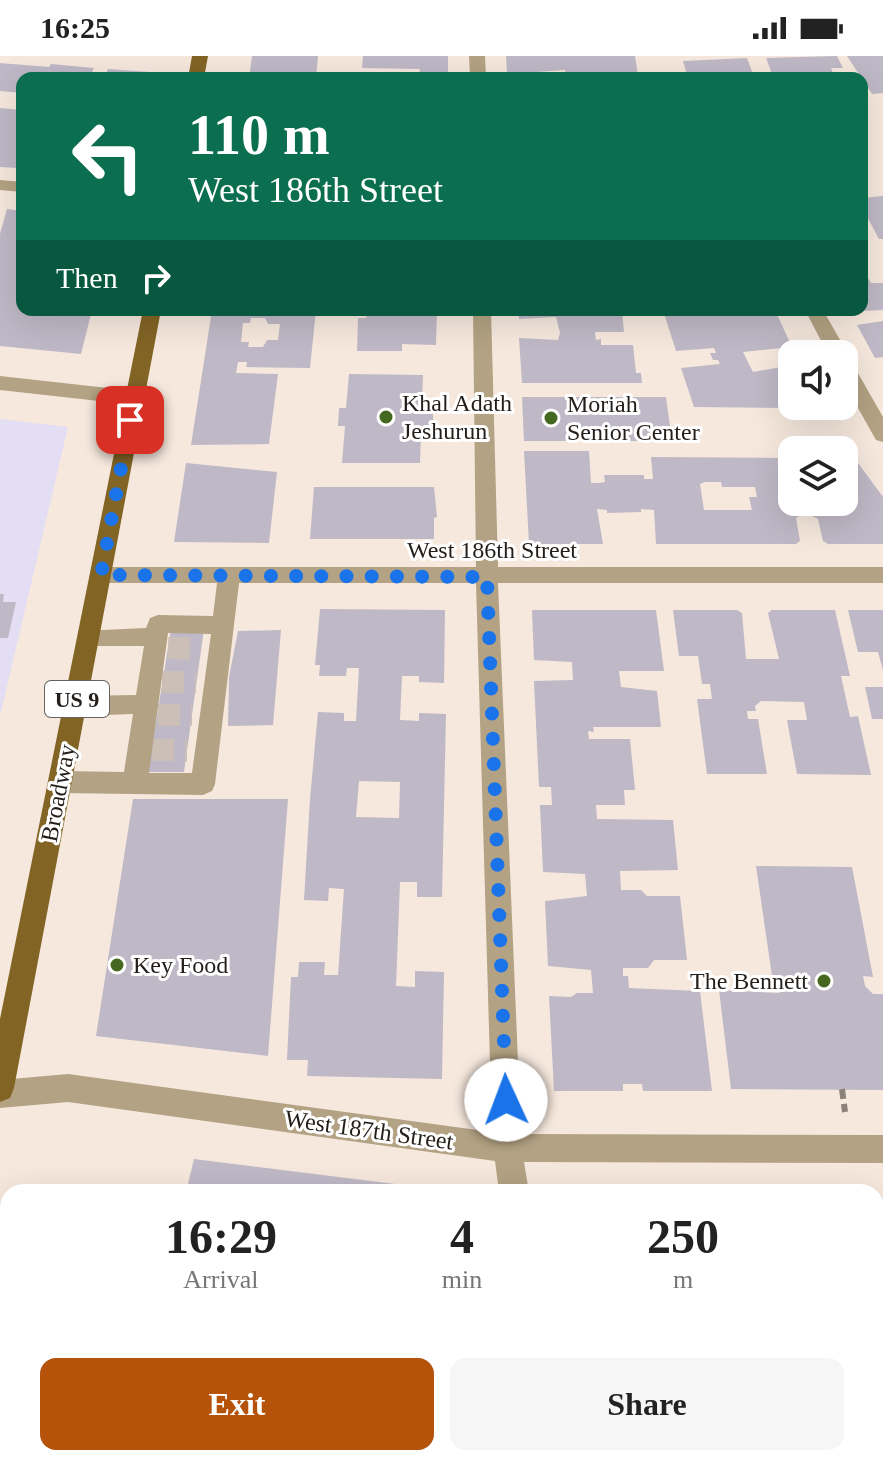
<!DOCTYPE html>
<style>
body{margin:0;font-family:Georgia,serif;background:#f6f6f6;color:#222;height:100vh;display:flex;flex-direction:column;font-size:30px;white-space:nowrap}
*{box-sizing:border-box;margin:0}
p{font-size:26px;color:#767676}
.icon{flex:none;width:44px;height:44px;fill:none;stroke:currentColor;stroke-width:2;stroke-linecap:round;stroke-linejoin:round}
.map{position:relative;flex:1;overflow:hidden}
.drawer{position:absolute;left:0px;top:1128px;width:884px;height:282px;display:flex;flex-direction:column;background:#fff;border-radius:24px 24px 0 0;box-shadow:0 8px 32px #0002}
.drawer>*{flex:none}
.guide{position:absolute;left:16px;top:16px;width:852px;height:244px;border-radius:16px;box-shadow:0 8px 32px #0002;background:#0b6e4f;color:#fff;overflow:hidden}
.fabs{position:absolute;left:778px;top:284px;display:grid;gap:16px}
.fabs a{display:grid;place-items:center;width:80px;height:80px;border-radius:16px;background:#fff;box-shadow:0 8px 32px #0002;font-size:40px}
.pin{position:absolute;display:grid;place-items:center;width:68px;height:68px;color:#fff;margin:-34px;border-radius:16px;box-shadow:0 4px 12px #0006}
.me{position:absolute;width:88px;margin:-44px;rotate:358deg;stroke-linejoin:round;filter:drop-shadow(0 0 6px #0008)}
.turn{display:flex;align-items:center;gap:28px;height:168px;padding:0 40px;font-size:36px}
.turn .icon{width:104px;height:104px;stroke-width:2.5}
.turn b{display:block;font-size:56px;line-height:68px}
.then{display:flex;align-items:center;height:76px;padding:0 40px;background:#0003;gap:16px;font-size:30px}
.eta{display:flex;justify-content:space-evenly;align-items:center;height:136px;text-align:center}
.eta b{font-size:48px;font-weight:600;line-height:56px}
.button{display:flex;gap:16px;margin-top:auto;padding:16px 40px}
.button a{flex:1;height:92px;border-radius:16px;background:#b45309;color:#fff;font-size:32px;font-weight:600;line-height:92px;text-align:center}
.button a+a{background:#f6f6f6;color:#222}
.status{display:flex;justify-content:space-between;align-items:center;height:56px;padding:0 40px;background:#fff;direction:ltr}
.status svg{height:22px;fill:currentColor}
.map>svg:first-child{display:block}
.education{fill:#e3def3}
.building{fill:#bfb8c6;fill-rule:evenodd}
.lines{fill:none;stroke-linecap:round;stroke-linejoin:round}
.minor-tunnel{stroke:#ccc0b6;stroke-width:22;stroke-dasharray:22 11;stroke-linecap:butt}
.path{stroke:#8b827a;stroke-width:6;stroke-dasharray:10 5;stroke-linecap:butt}
.minor{fill:#b3a283;fill-rule:evenodd}
.major{fill:#826425;fill-rule:evenodd}
.route{stroke:#1a73e8;stroke-width:14;stroke-dasharray:0 25.2}
.poi-dot{fill:#456820;stroke:#fff;stroke-width:3}
.labels{text-anchor:middle;dominant-baseline:central;stroke-width:6;stroke-linejoin:round;paint-order:stroke}
.shield{fill:#fff;stroke:#65625f;stroke-width:2}
.shield-label{font-size:22px;font-weight:bold;fill:#231e1a}
.poi-label{font-size:24px;fill:#231e1a;stroke:#fff;text-anchor:start}
.street-label{font-size:24px;fill:#231e1a;stroke:#fff}
</style>
<div class="status"><b>16:25</b><svg viewBox="0 0 49 12"><path d="M0 12V9h3v3zM5 12V6h3v6zM10 12V3h3v9zM15 12V0h3v12zM26 1h20v11H26zM47 4h2v5h-2z"/></svg></div>
<div class="map">
<svg width="883" height="1409" viewBox="0 0 883 1409">
<rect width="100%" height="100%" fill="#f6e8dd"/>
<!-- education -->
<path class="education" d="M 0,363 L 68,371 L 0,660 Z"/>
<!-- building -->
<path class="building" d="M 252,0 L 318,0 L 316,22 L 249,22 Z
M 363,0 L 448,0 L 448,22 L 419,20 L 420,13 L 362,12 Z
M 506,0 L 635,0 L 638,19 L 597,18 L 593,22 L 566,22 L 565,14 L 507,18 Z
M 837,0 L 843,12 L 831,12 L 835,22 L 796,22 L 794,17 L 772,18 L 766,2 Z
M 847,0 L 883,0 L 883,37 L 872,38 Z
M 747,2 L 753,18 L 733,19 L 734,22 L 695,22 L 687,19 L 683,5 Z
M 0,7 L 49,11 L 51,8 L 94,12 L 89,22 L 22,22 L 22,37 L 0,35 Z
M 108,13 L 150,16 L 149,22 L 104,22 Z
M 0,52 L 22,54 L 22,103 L 17,112 L 0,111 Z
M 883,140 L 883,183 L 879,183 L 862,151 L 862,142 Z
M 7,153 L 22,155 L 22,254 L 92,254 L 81,298 L 0,290 L 0,178 Z
M 868,222 L 871,227 L 883,227 L 883,254 L 862,255 L 862,223 Z
M 212,254 L 316,254 L 310,312 L 246,311 L 247,306 L 238,306 L 236,317 L 278,318 L 269,388 L 191,389 ZM 251,262 L 265,262 L 268,268 L 280,268 L 278,284 L 267,284 L 263,291 L 248,291 L 249,286 L 241,286 L 243,267 L 250,267 Z
M 367,254 L 437,254 L 436,289 L 402,288 L 402,295 L 357,295 L 358,262 L 366,262 Z
M 518,254 L 622,254 L 624,276 L 595,276 L 596,284 L 601,283 L 601,289 L 633,289 L 636,317 L 641,317 L 642,327 L 522,327 L 519,282 L 558,284 L 560,277 L 556,261 L 519,263 Z
M 663,254 L 775,254 L 792,291 L 743,296 L 753,316 L 792,309 L 792,352 L 694,351 L 681,312 L 720,308 L 718,304 L 713,304 L 710,297 L 716,297 L 714,292 L 676,295 Z
M 883,265 L 883,301 L 875,302 L 857,269 Z
M 349,318 L 423,319 L 422,346 L 433,347 L 433,376 L 421,376 L 420,407 L 342,407 L 345,370 L 338,370 L 339,352 L 346,352 Z
M 522,341 L 666,341 L 672,385 L 524,385 Z
M 524,395 L 589,395 L 591,427 L 598,427 L 605,426 L 604,419 L 644,419 L 644,423 L 653,423 L 651,401 L 781,402 L 786,423 L 792,423 L 792,446 L 844,446 L 844,396 L 850,396 L 883,441 L 883,488 L 828,488 L 823,485 L 818,463 L 812,460 L 810,451 L 798,451 L 800,459 L 796,462 L 800,485 L 796,488 L 656,488 L 654,454 L 641,453 L 641,456 L 607,457 L 607,454 L 597,453 L 603,488 L 529,488 ZM 705,426 L 721,426 L 722,431 L 755,431 L 757,441 L 749,441 L 752,454 L 704,454 L 700,428 Z
M 186,407 L 277,416 L 269,487 L 174,486 Z
M 314,431 L 434,431 L 437,461 L 434,462 L 434,483 L 310,483 Z
M 0,538 L 4,538 L 3,546 L 16,546 L 8,582 L 0,582 Z
M 320,553 L 445,554 L 444,627 L 419,626 L 419,620 L 402,620 L 400,664 L 419,665 L 419,657 L 446,658 L 442,841 L 417,841 L 417,826 L 400,826 L 396,930 L 415,931 L 415,915 L 444,916 L 442,1023 L 307,1020 L 308,1004 L 287,1004 L 291,921 L 298,921 L 299,906 L 325,906 L 324,919 L 338,919 L 344,833 L 329,832 L 328,845 L 304,844 L 310,743 L 318,656 L 344,657 L 344,665 L 356,665 L 359,612 L 347,612 L 346,620 L 319,620 L 320,609 L 315,609 ZM 359,725 L 400,726 L 399,762 L 356,761 Z
M 532,554 L 656,554 L 664,615 L 619,615 L 621,631 L 657,635 L 661,671 L 593,671 L 594,676 L 588,675 L 589,683 L 630,683 L 635,734 L 624,734 L 625,749 L 596,749 L 597,763 L 673,764 L 678,814 L 620,815 L 621,834 L 641,834 L 647,840 L 680,840 L 687,904 L 654,904 L 648,912 L 623,912 L 623,920 L 628,920 L 629,932 L 700,935 L 712,1035 L 643,1035 L 642,1028 L 623,1028 L 623,1035 L 554,1035 L 549,940 L 571,941 L 577,937 L 593,937 L 591,914 L 548,910 L 545,845 L 587,840 L 585,818 L 543,816 L 540,749 L 552,749 L 551,731 L 539,731 L 534,625 L 573,624 L 572,606 L 534,604 Z
M 673,554 L 737,554 L 742,557 L 746,603 L 779,603 L 768,557 L 772,554 L 835,554 L 850,620 L 841,620 L 850,661 L 858,660 L 871,719 L 797,718 L 787,664 L 807,664 L 804,646 L 761,645 L 755,650 L 756,655 L 747,655 L 748,663 L 758,663 L 767,718 L 707,718 L 697,643 L 712,643 L 710,628 L 702,628 L 698,600 L 679,600 Z
M 848,554 L 883,554 L 883,614 L 878,596 L 858,596 Z
M 171,573 L 204,573 L 184,716 L 148,716 Z
M 281,574 L 273,669 L 228,670 L 229,621 L 238,575 Z
M 865,631 L 883,631 L 883,663 L 872,663 Z
M 133,743 L 288,743 L 268,1000 L 96,980 Z
M 756,810 L 852,811 L 873,921 L 863,920 L 865,930 L 873,938 L 883,938 L 883,1034 L 731,1033 L 719,934 L 779,937 L 784,930 L 782,920 L 772,920 Z
M 194,1103 L 395,1128 L 394,1136 L 192,1136 L 187,1132 Z
M 881,1334 L 883,1409 L 639,1409 L 637,1402 L 876,1402 L 876,1335 Z
M 77,1402 L 248,1402 L 248,1409 L 77,1409 Z
M 324,1402 L 467,1402 L 468,1409 L 324,1409 Z"/>
<g class="lines">
<!-- minor-tunnel -->
<path class="minor-tunnel" d="M 168,592 L 201,593
M 162,626 L 196,626
M 158,659 L 192,659
M 152,694 L 187,694"/>
<!-- path -->
<path class="path" d="M 842,1033 L 845,1056"/>
<!-- minor -->
<path class="minor" d="M 469,0 L 485,0 L 486,22 L 470,22 Z
M 0,124 L 22,126 L 22,136 L 0,134 Z
M 473,254 L 491,254 L 498,511 L 883,511 L 883,527 L 498,527 L 521,1078 L 883,1079 L 883,1107 L 524,1106 L 529,1136 L 499,1136 L 495,1105 L 68,1046 L 0,1052 L 0,1024 L 68,1018 L 492,1076 L 476,527 L 239,527 L 215,728 L 212,735 L 203,739 L 61,737 L 52,733 L 49,726 L 52,719 L 61,715 L 124,716 L 133,658 L 75,660 L 67,657 L 63,650 L 67,643 L 75,640 L 136,639 L 144,590 L 89,590 L 81,587 L 78,581 L 81,575 L 146,572 L 150,562 L 158,559 L 213,560 L 217,527 L 101,527 L 93,525 L 90,519 L 93,513 L 101,511 L 476,511 ZM 168,577 L 211,578 L 192,717 L 149,717 Z
M 805,254 L 823,254 L 848,298 L 845,303 L 844,298 L 828,298 Z
M 844,303 L 851,305 L 883,361 L 883,386 L 876,384 L 844,327 Z
M 0,320 L 135,335 L 145,342 L 135,349 L 0,334 Z
M 536,1402 L 568,1402 L 569,1409 L 537,1409 Z"/>
<!-- major -->
<path class="major" d="M 192,0 L 208,0 L 204,22 L 188,22 Z
M 143,254 L 161,254 L 14,1032 L 10,1042 L 0,1046 L 0,963 Z"/>
</g>
<g class="lines">
<!-- route -->
<path class="route" d="M 130,364 L 101,519 L 487,521 L 506,1044"/>
</g>
<!-- markers -->
<g class="poi-dot">
<circle cx="386" cy="361" r="8"/>
<circle cx="551" cy="362" r="8"/>
<circle cx="117" cy="909" r="8"/>
<circle cx="824" cy="925" r="8"/>
</g>
<g class="labels">
<!-- shield labels -->
<rect class="shield" x="45" y="625" width="64" height="36" rx="6"/>
<g class="shield-label">
<text x="77" y="643">US 9</text>
</g>
<!-- poi labels -->
<g class="poi-label">
<text x="402" y="347">Khal Adath<tspan x="402" dy="28">Jeshurun</tspan></text>
<text x="567" y="348">Moriah<tspan x="567" dy="28">Senior Center</tspan></text>
<text x="133" y="909">Key Food</text>
<text x="808" y="925" text-anchor="end">The Bennett</text>
</g>
<!-- street labels -->
<g class="street-label">
<text x="492" y="494">West 186th Street</text>
<text transform="translate(58 737) rotate(-79)">Broadway</text>
<text transform="translate(369 1074) rotate(8)">West 187th Street</text>
</g>
</g>
</svg>
<div class="fabs">
<a><svg class="icon" aria-label="sound" viewBox="0 0 24 24"><path d="M4 9h4l5-4v14l-5-4H4zM17 9q2 3 0 6"/></svg></a>
<a><svg class="icon" aria-label="layers" viewBox="0 0 24 24"><path d="M12 4l9 5-9 5-9-5zM3 14l9 5 9-5"/></svg></a>
</div>
<div class="pin" style="left:130px;top:364px;background:#d93025"><svg class="icon" aria-label="arrive" viewBox="0 0 24 24"><path d="M6 21V4h12l-3 4 3 4H6"/></svg></div>
<svg class="me" style="left:506px;top:1044px" viewBox="-20 -20 40 40"><circle r="19" fill="#fff"/><path d="M0-13L10 11 0 6-10 11z" fill="#1a73e8"/></svg>
<div class="guide">
<div class="turn"><svg class="icon" aria-label="left" viewBox="0 0 24 24"><path d="M17 20v-9H6M10 6l-5 5 5 5"/></svg><div><b>110 m</b>West 186th Street</div></div>
<div class="then">Then<svg class="icon" aria-label="right" viewBox="0 0 24 24"><path d="M7 20v-9h11M14 6l5 5-5 5"/></svg></div>
</div>
<section class="drawer">
<div class="eta">
<div><b>16:29</b><p>Arrival</p></div>
<div><b>4</b><p>min</p></div>
<div><b>250</b><p>m</p></div>
</div>
<div class="button"><a>Exit</a><a>Share</a></div>
</section>
</div>
